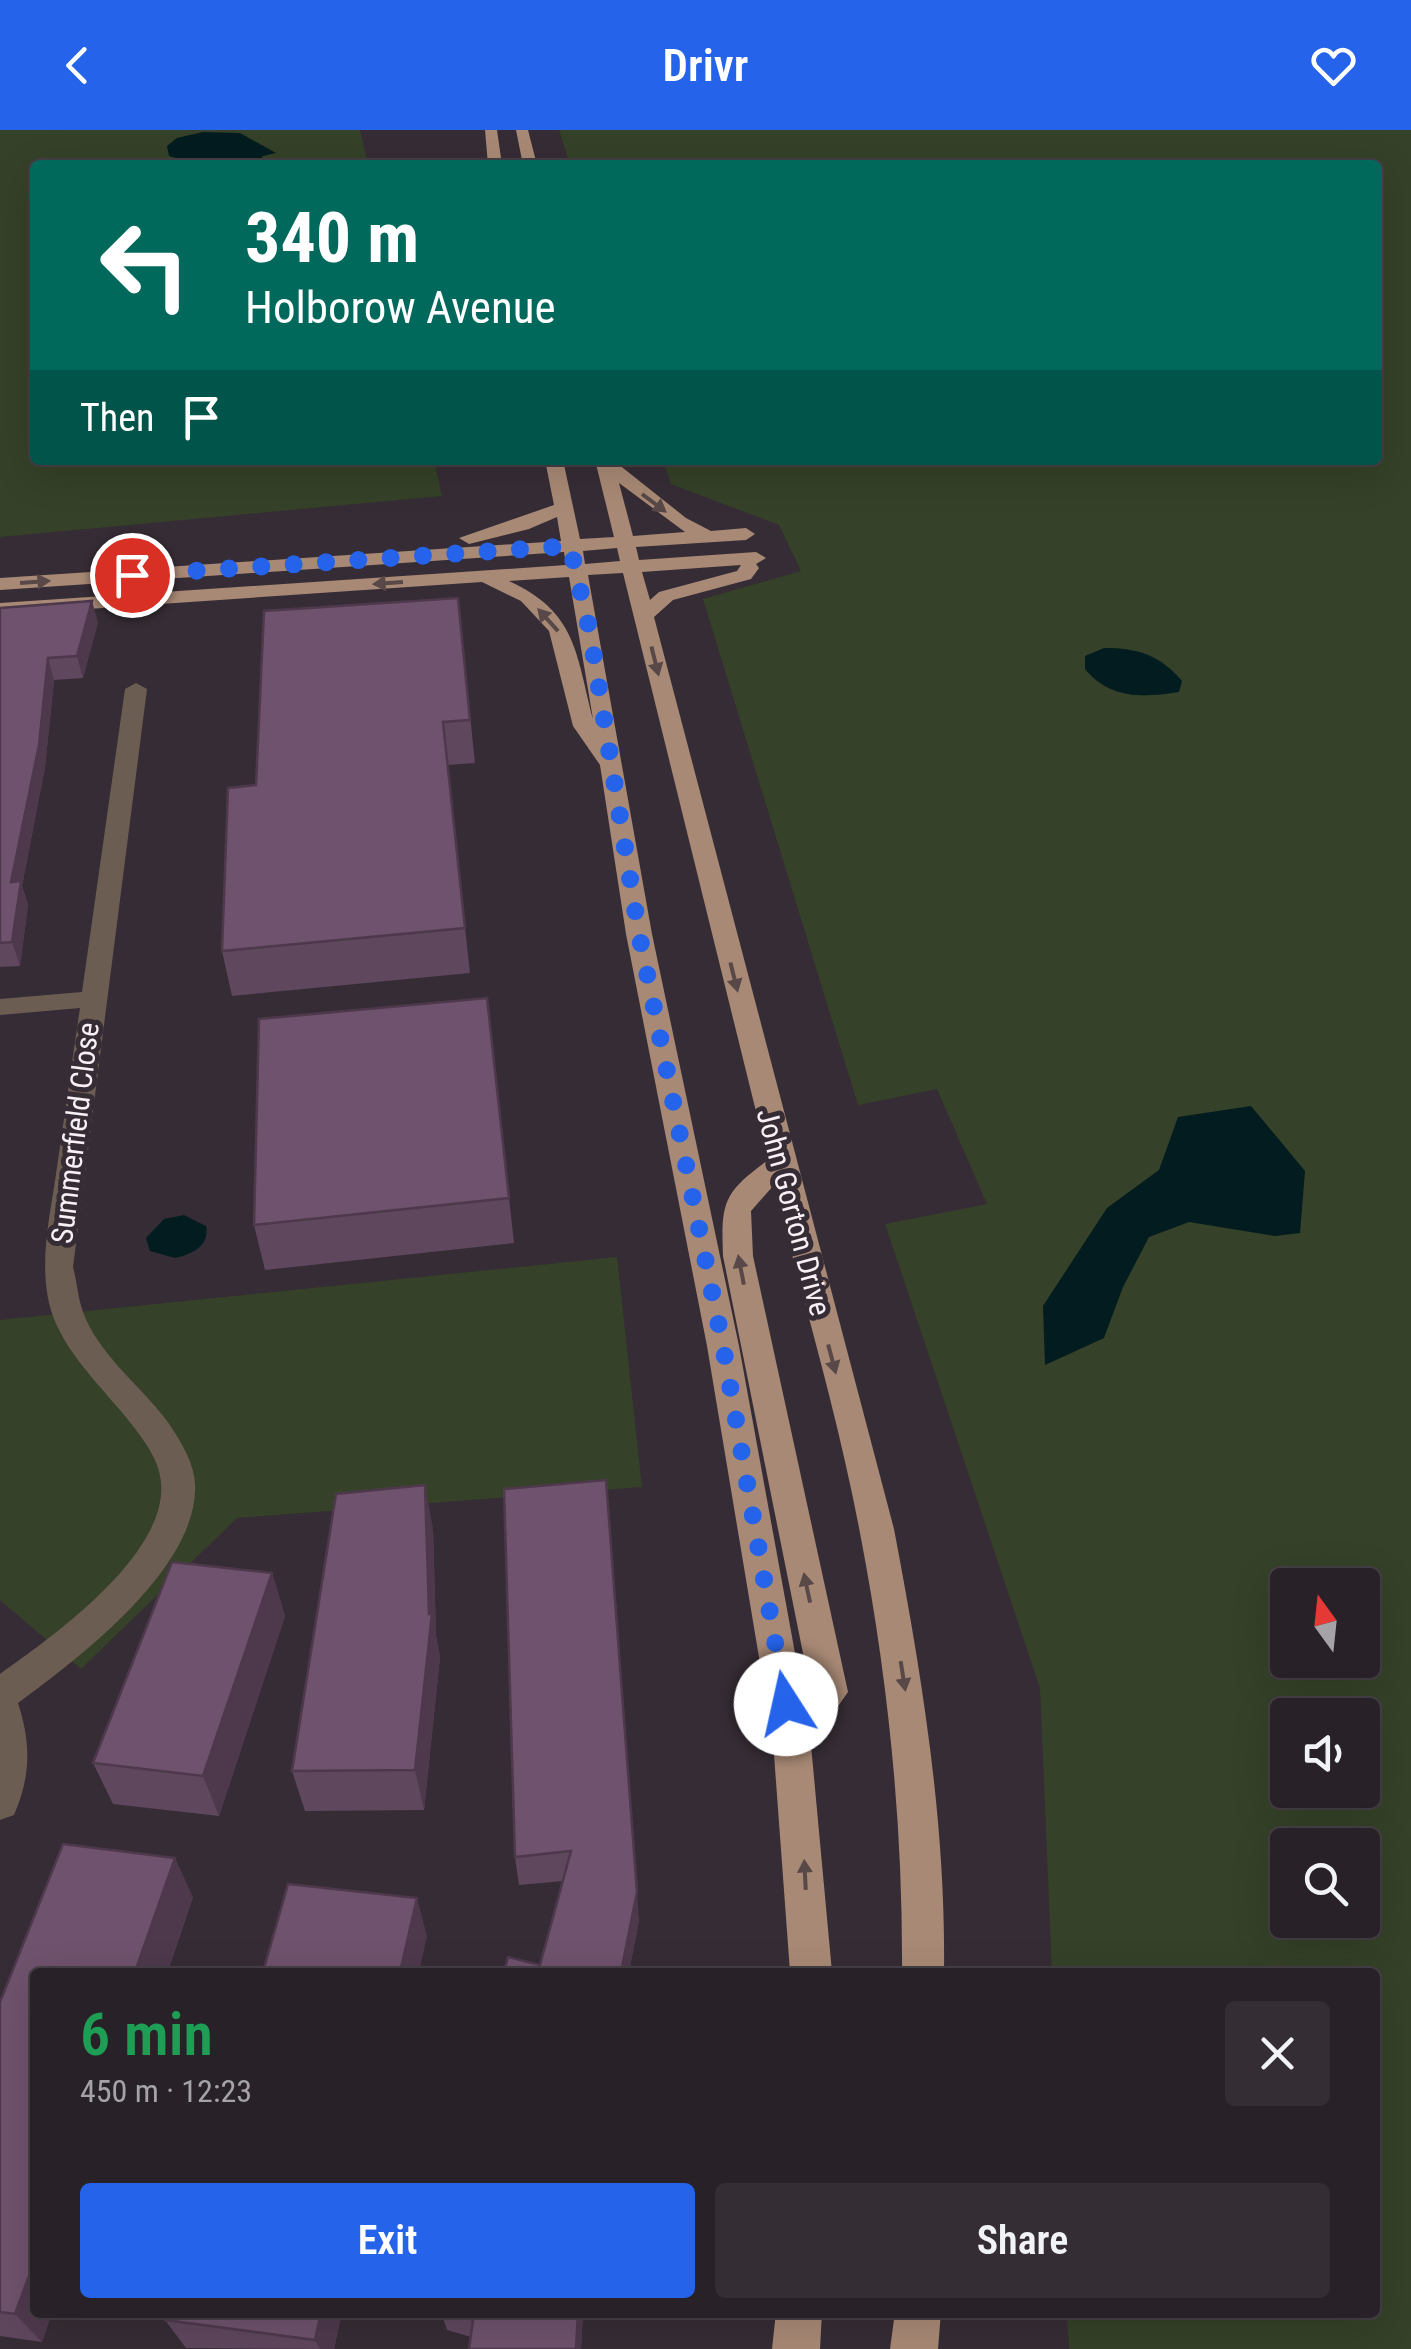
<!DOCTYPE html>
<meta charset="utf-8">
<style>
body{margin:0;font-family:"Roboto Condensed",sans-serif;background:#342e34;color:#f1f3f6;height:100vh;display:flex;flex-direction:column;font-size:38px;white-space:nowrap}
*{box-sizing:border-box;margin:0}
p{font-size:32px;color:#a5a3a8}
.icon{flex:none;width:55px;height:55px;fill:none;stroke:currentColor;stroke-width:2;stroke-linecap:round;stroke-linejoin:round}
.map{position:relative;flex:1;overflow:hidden}
.side{position:absolute;left:30px;top:1838px;width:1350px;height:350px;display:flex;flex-direction:column;background:#282128;border-radius:10px;box-shadow:0 10px 40px #0002,0 0 0 2px #443e45}
.side>*{flex:none}
.banner{position:absolute;left:30px;top:30px;width:1352px;height:305px;border-radius:10px;box-shadow:0 10px 40px #0002,0 0 0 2px #443e45;background:#00695c;color:#fff;overflow:hidden}
.needle{width:65px;rotate:345deg}
.fabs{position:absolute;left:1270px;top:1438px;display:grid;gap:20px}
.fabs a{display:grid;place-items:center;width:110px;height:110px;border-radius:10px;background:#282128;box-shadow:0 10px 40px #0002,0 0 0 2px #443e45;font-size:50px}
.pin{position:absolute;display:grid;place-items:center;width:85px;height:85px;color:#fff;margin:-42px;border:5px solid #fff;border-radius:50%;box-shadow:0 2px 10px #0007}
.me{position:absolute;width:110px;margin:-55px;rotate:350deg;stroke-linejoin:round;filter:drop-shadow(0 0 8px #0008)}
.turn{display:flex;align-items:center;gap:35px;height:210px;padding:0 50px;font-size:45px}
.turn .icon{width:130px;height:130px;stroke-width:2.5}
.turn b{display:block;font-size:70px;line-height:85px}
.then{display:flex;align-items:center;height:95px;padding:0 50px;background:#0003;gap:20px;font-size:38px}
.round{display:grid;place-items:center;flex:none;width:105px;height:105px;border-radius:10px;background:#342e34}
.overview{display:flex;align-items:center;justify-content:space-between;height:170px;padding:0 50px}
h1{font-size:60px;font-weight:600;line-height:75px;color:#1e9e55}
.primary-button{display:flex;gap:20px;margin-top:auto;padding:20px 50px}
.primary-button a{flex:1;height:115px;border-radius:10px;background:#2563eb;color:#fff;font-size:40px;font-weight:600;line-height:115px;text-align:center}
.primary-button a+a{background:#342e34;color:#f1f3f6}
header{display:flex;justify-content:space-between;align-items:center;height:130px;padding:0 50px;background:#2563eb;color:#fff;font-size:45px;font-weight:600}
.map>svg:first-child{display:block}
.green{fill:#354128;fill-rule:evenodd}
.water{fill:#021c1f}
.lines{fill:none;stroke-linecap:round;stroke-linejoin:round}
.minor{fill:#6c5d53;fill-rule:evenodd}
.major{fill:#a88975;fill-rule:evenodd}
.wall{fill:#5f475e}
.shaded-wall{fill:#4e394c}
.building{fill:#6f526d;stroke:#4e394c;stroke-width:2.5}
.oneway{fill:#584848}
.route{stroke:#2563eb;stroke-width:18;stroke-dasharray:0 32.4}
.labels{text-anchor:middle;dominant-baseline:central;stroke-width:10;stroke-linejoin:round;paint-order:stroke}
.street-label{font-size:30px;fill:#f7f1f6;stroke:#362c35}
</style>
<header><svg class="icon" aria-label="back" viewBox="0 0 24 24"><path d="M15 5l-7 7 7 7"/></svg>Drivr<svg class="icon" aria-label="heart" viewBox="0 0 24 24"><path d="M12 20l-8-8c-3-5 5-10 8-4 3-6 11-1 8 4z"/></svg></header>
<div class="map">
<svg width="1411" height="2219" viewBox="0 0 1411 2219">
<rect width="100%" height="100%" fill="#362c35"/>
<!-- green -->
<path class="green" d="M 0,0 L 360,0 L 368,35 L 35,35 L 35,330 L 434,330 L 442,366 L 0,407 Z
M 559,0 L 1411,0 L 1411,2219 L 1069,2219 L 1067,2183 L 1375,2182 L 1375,1842 L 1052,1842 L 1040,1558 L 885,1094 L 987,1074 L 937,959 L 858,975 L 703,469 L 801,441 L 779,395 L 671,354 L 663,330 L 1378,330 L 1378,35 L 570,35 ZM 1288,1455 L 1362,1455 L 1362,1530 L 1288,1530 ZM 1288,1585 L 1362,1585 L 1362,1660 L 1288,1660 ZM 1288,1715 L 1362,1715 L 1362,1790 L 1288,1790 Z
M 617,1127 L 642,1357 L 237,1388 L 81,1539 L 0,1470 L 0,1190 Z"/>
<!-- water -->
<path class="water" d="M 203,2 L 240,3 L 276,23 L 263,26 L 256,35 L 200,35 L 169,26 L 167,16 L 177,8 Z
M 1104,518 C 1138,518 1160,525 1182,551 L 1179,562 C 1142,568 1110,569 1085,539 L 1085,526 Z
M 1251,976 L 1305,1041 L 1300,1103 L 1275,1106 L 1189,1092 L 1149,1107 L 1123,1157 L 1104,1208 L 1045,1235 L 1043,1176 L 1107,1078 L 1159,1040 L 1178,987 Z
M 184,1085 L 206,1096 C 210,1116 192,1124 175,1128 L 150,1121 L 146,1108 L 164,1089 Z"/>
<g class="lines">
<!-- minor -->
<path class="minor" d="M 136,553 L 147,559 L 73,1137 C 77,1152 78,1168 83,1182 C 98,1224 141,1256 167,1291 C 179,1308 194,1332 195,1353 C 200,1437 78,1529 18,1573 C 31,1613 31,1646 14,1685 L 0,1690 L 0,1544 C 52,1507 168,1425 161,1352 C 159,1327 140,1305 125,1286 C 97,1252 59,1216 49,1173 C 39,1127 51,1082 57,1037 C 65,984 72,931 80,878 L 0,885 L 0,869 L 82,862 L 125,559 Z"/>
<!-- major -->
<path class="major" d="M 485,0 L 497,0 L 502,35 L 488,35 Z
M 516,0 L 528,0 L 537,35 L 523,35 Z
M 545,330 L 563,330 L 580,409 L 614,407 L 595,330 L 613,330 L 686,388 L 711,401 L 746,398 L 755,404 L 746,410 L 636,417 L 639,430 L 756,422 L 766,428 L 756,434 L 759,438 L 751,449 L 673,470 L 654,487 L 894,1399 C 922,1546 946,1693 944,1842 L 902,1842 C 903,1694 888,1548 860,1403 C 838,1286 803,1170 774,1055 L 751,1081 L 753,1126 L 848,1562 L 811,1615 L 832,1842 L 790,1842 L 773,1611 L 707,1216 L 626,804 L 600,635 L 573,596 L 549,501 L 521,471 L 482,452 L 0,485 L 0,473 L 566,435 L 564,422 L 0,460 L 0,448 L 561,411 L 557,387 L 529,399 L 469,414 L 459,408 L 554,375 ZM 619,353 L 685,402 L 633,406 ZM 617,418 L 620,431 L 585,434 L 583,421 ZM 741,435 L 737,441 L 659,462 L 650,470 L 642,442 ZM 623,443 L 768,1030 C 723,1063 721,1072 723,1126 L 810,1558 L 803,1567 L 739,1216 L 652,804 L 588,445 ZM 569,447 L 593,589 C 576,524 577,482 509,451 Z
M 776,2182 L 822,2182 L 820,2219 L 772,2219 Z
M 895,2182 L 941,2182 L 938,2219 L 890,2219 Z"/>
</g>
<!-- wall -->
<path class="wall" d="M 458,468 L 475,633 L 447,635 L 470,843 L 232,866 L 222,821 L 256,655 Z
M 0,478 L 98,492 L 83,548 L 54,550 L 45,637 L 22,756 L 28,775 L 20,836 L 0,837 Z
M 487,868 L 514,1113 L 265,1140 L 254,1095 Z
M 504,1359 L 639,1790 L 629,1842 L 504,1842 L 540,1835 L 563,1751 L 519,1755 L 515,1727 Z
M 433,1399 L 436,1506 L 440,1527 L 424,1680 L 305,1681 L 292,1641 Z
M 272,1443 L 285,1486 L 219,1686 L 113,1674 L 93,1633 Z
M 193,1767 L 42,2212 L 0,2206 L 0,1872 Z
M 167,2182 L 342,2182 L 334,2219 L 186,2218 L 165,2190 Z
M 441,2182 L 583,2182 L 581,2219 L 469,2219 L 471,2207 L 447,2200 Z"/>
<!-- shaded-wall -->
<path class="shaded-wall" d="M 92,471 L 98,492 L 83,548 L 77,526 Z
M 48,528 L 54,550 L 45,637 L 22,756 L 28,775 L 20,836 L 12,812 L 11,752 Z
M 425,1355 L 433,1399 L 436,1506 L 440,1527 L 424,1680 L 415,1640 L 429,1484 Z
M 272,1443 L 285,1486 L 219,1686 L 203,1646 Z
M 175,1728 L 193,1767 L 167,1842 L 135,1842 Z
M 637,1762 L 639,1790 L 629,1842 L 621,1842 Z
M 417,1768 L 427,1806 L 419,1842 L 400,1842 Z
M 35,2129 L 35,2182 L 52,2182 L 42,2212 L 15,2184 Z
M 321,2182 L 342,2182 L 334,2219 L 320,2219 L 315,2210 Z
M 578,2182 L 583,2182 L 581,2219 L 576,2219 Z"/>
<!-- building -->
<path class="building" d="M 458,468 L 470,590 L 443,592 L 465,798 L 222,821 L 228,658 L 256,655 L 264,481 Z
M 92,471 L 77,526 L 48,528 L 39,615 L 11,752 L 21,751 L 12,812 L 0,813 L 0,478 Z
M 487,868 L 509,1068 L 254,1095 L 259,889 Z
M 606,1350 L 637,1762 L 621,1842 L 504,1842 L 508,1827 L 540,1835 L 571,1721 L 515,1727 L 504,1359 Z
M 425,1355 L 429,1484 L 432,1484 L 415,1640 L 292,1641 L 336,1364 Z
M 172,1432 L 272,1443 L 203,1646 L 93,1633 Z
M 63,1714 L 175,1728 L 135,1842 L 35,1842 L 35,2129 L 15,2184 L 0,2182 L 0,1872 Z
M 288,1754 L 417,1768 L 400,1842 L 263,1842 Z
M 167,2182 L 321,2182 L 315,2210 L 165,2190 Z
M 450,2182 L 578,2182 L 576,2219 L 469,2219 L 473,2190 Z"/>
<!-- one-way arrows -->
<defs><path id="oneway-solid" d="M-6-.8H1V-3.2L6.5 0L1 3.2V.8H-6Z" transform="scale(2.5)"/></defs>
<g class="oneway">
<use href="#oneway-solid" transform="translate(654 373) rotate(37)"/>
<use href="#oneway-solid" transform="translate(35 452) rotate(-4)"/>
<use href="#oneway-solid" transform="translate(388 453) rotate(176)"/>
<use href="#oneway-solid" transform="translate(548 490) rotate(-132)"/>
<use href="#oneway-solid" transform="translate(655 531) rotate(76)"/>
<use href="#oneway-solid" transform="translate(734 847) rotate(76)"/>
<use href="#oneway-solid" transform="translate(741 1140) rotate(-101)"/>
<use href="#oneway-solid" transform="translate(832 1229) rotate(75)"/>
<use href="#oneway-solid" transform="translate(807 1458) rotate(-102)"/>
<use href="#oneway-solid" transform="translate(903 1546) rotate(81)"/>
<use href="#oneway-solid" transform="translate(805 1745) rotate(-93)"/>
</g>
<g class="lines">
<!-- route -->
<path class="route" d="M 132,445 L 570,416 L 590,502 L 639,804 L 723,1216 L 786,1574"/>
</g>
<g class="labels">
<!-- street labels -->
<g class="street-label">
<text transform="translate(75 1003) rotate(-83)">Summerfield Close</text>
<text transform="translate(794 1082) rotate(75)">John Gorton Drive</text>
</g>
</g>
</svg>
<div class="fabs">
<a><svg class="needle" viewBox="-14 -14 28 28"><path d="M0-13l5 13h-10z" fill="#e53935"/><path d="M0 13l5-13h-10z" fill="#a5a3a8"/></svg></a>
<a><svg class="icon" aria-label="sound" viewBox="0 0 24 24"><path d="M4 9h4l5-4v14l-5-4H4zM17 9q2 3 0 6"/></svg></a>
<a><svg class="icon" aria-label="search" viewBox="0 0 24 24"><circle cx="10" cy="10" r="6"/><path d="M15 15l6 6"/></svg></a>
</div>
<div class="pin" style="left:132px;top:445px;background:#d93025"><svg class="icon" aria-label="arrive" viewBox="0 0 24 24"><path d="M6 21V4h12l-3 4 3 4H6"/></svg></div>
<svg class="me" style="left:786px;top:1574px" viewBox="-20 -20 40 40"><circle r="19" fill="#fff"/><path d="M0-13L10 11 0 6-10 11z" fill="#2563eb"/></svg>
<div class="banner">
<div class="turn"><svg class="icon" aria-label="left" viewBox="0 0 24 24"><path d="M17 20v-9H6M10 6l-5 5 5 5"/></svg><div><b>340 m</b>Holborow Avenue</div></div>
<div class="then">Then<svg class="icon" aria-label="arrive" viewBox="0 0 24 24"><path d="M6 21V4h12l-3 4 3 4H6"/></svg></div>
</div>
<section class="side">
<div class="overview"><div><h1>6 min</h1><p>450 m · 12:23</p></div><a class="round"><svg class="icon" aria-label="close" viewBox="0 0 24 24"><path d="M6 6l12 12M18 6L6 18"/></svg></a></div>
<div class="primary-button"><a>Exit</a><a>Share</a></div>
</section>
</div>
